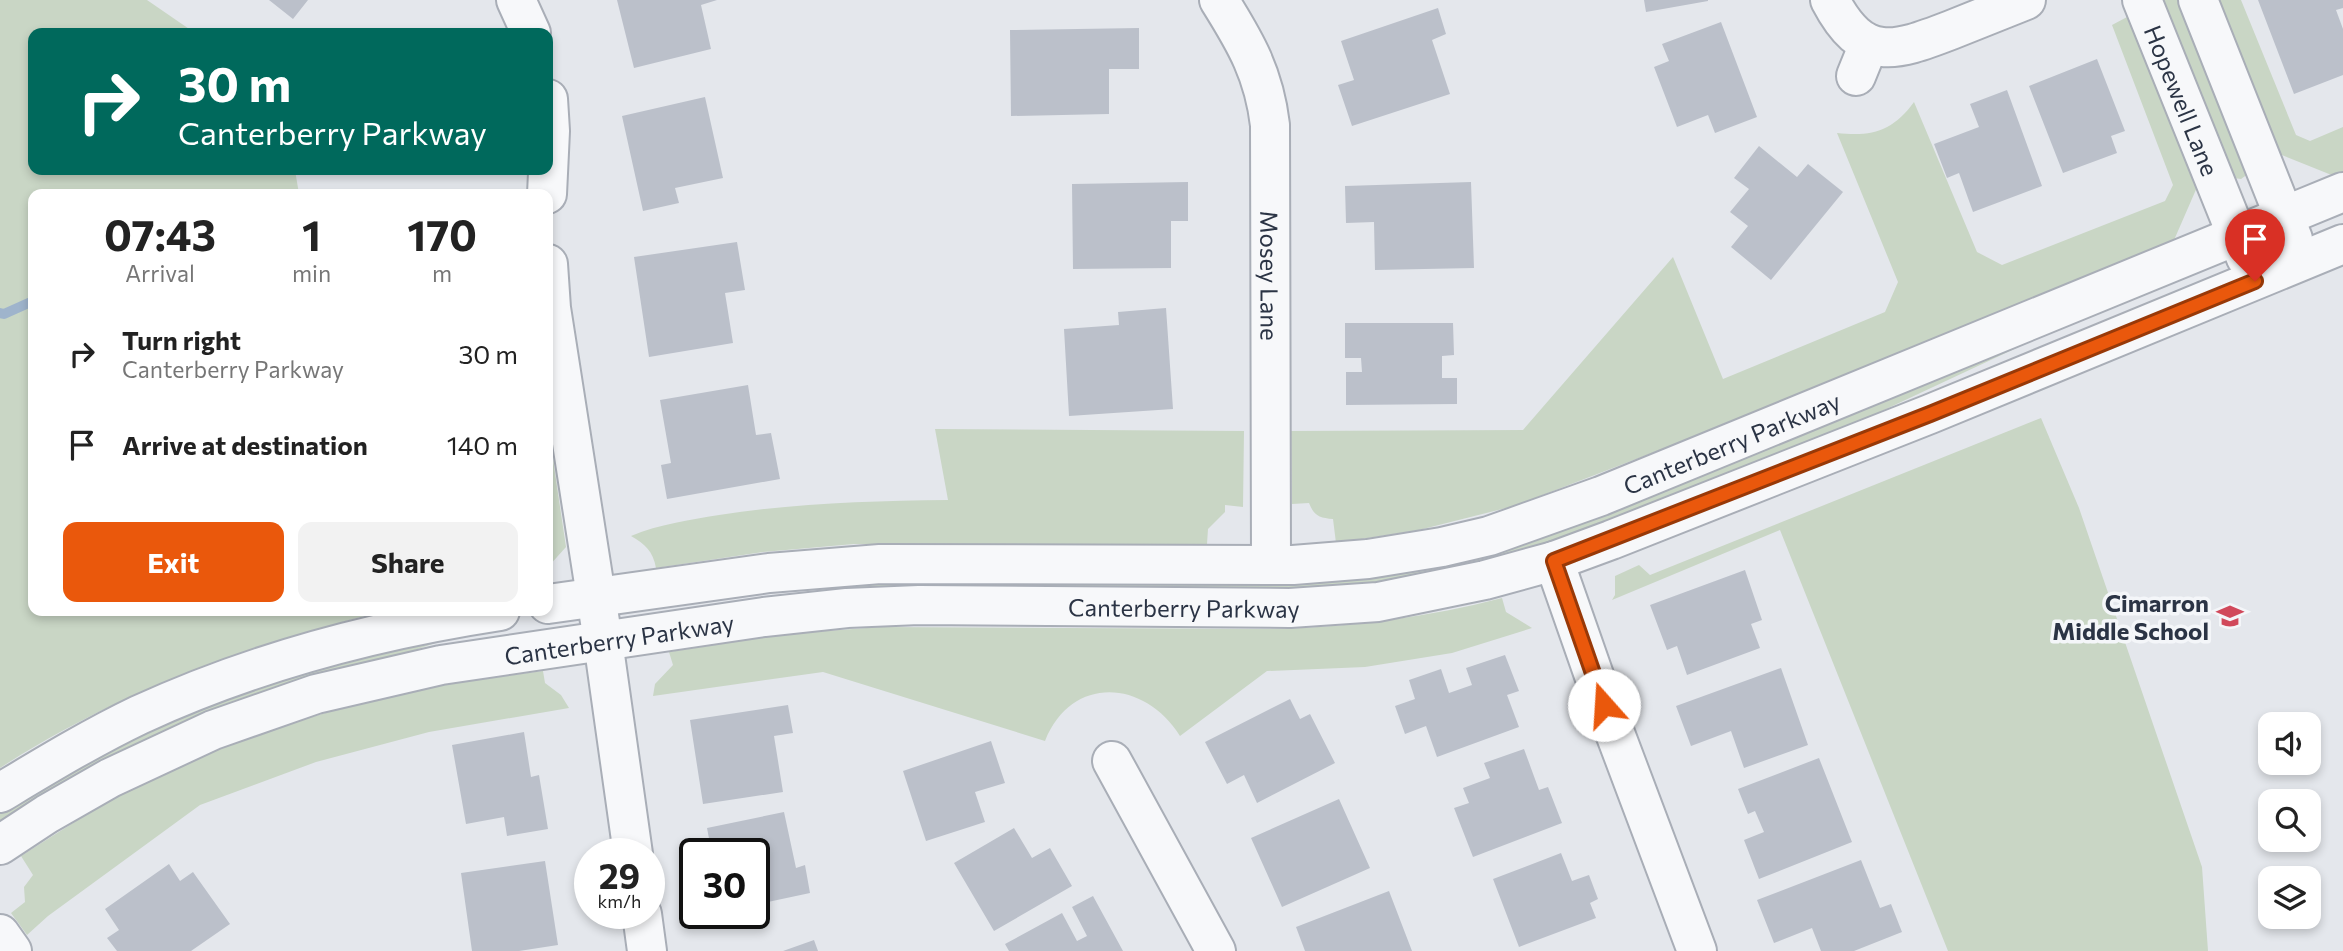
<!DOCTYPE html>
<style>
body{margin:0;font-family:Commissioner,sans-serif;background:#f2f2f2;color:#222;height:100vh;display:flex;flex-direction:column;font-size:26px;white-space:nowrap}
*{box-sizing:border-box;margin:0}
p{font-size:23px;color:#767676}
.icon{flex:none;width:38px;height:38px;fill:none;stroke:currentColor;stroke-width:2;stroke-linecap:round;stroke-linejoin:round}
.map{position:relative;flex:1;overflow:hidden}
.panel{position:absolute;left:28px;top:189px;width:525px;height:427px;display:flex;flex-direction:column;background:#fff;border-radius:14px;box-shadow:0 4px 10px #0003}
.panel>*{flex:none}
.guide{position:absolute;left:28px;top:28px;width:525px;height:147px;border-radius:14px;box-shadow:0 4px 10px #0003;background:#00695c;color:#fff;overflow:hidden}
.fabs{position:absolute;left:2258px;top:712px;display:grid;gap:14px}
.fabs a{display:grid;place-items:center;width:63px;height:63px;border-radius:14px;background:#fff;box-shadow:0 4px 10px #0003;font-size:35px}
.speed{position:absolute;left:574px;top:838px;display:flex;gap:14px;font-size:35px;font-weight:700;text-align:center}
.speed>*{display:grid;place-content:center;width:91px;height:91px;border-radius:50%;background:#fff;box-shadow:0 4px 10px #0003;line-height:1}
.speed small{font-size:18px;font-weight:400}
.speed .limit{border:4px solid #111;border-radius:10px;background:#fff;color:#111}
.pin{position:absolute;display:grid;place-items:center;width:60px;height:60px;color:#fff;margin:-72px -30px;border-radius:50% 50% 50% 0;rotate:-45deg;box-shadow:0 0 7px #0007}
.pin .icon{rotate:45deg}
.me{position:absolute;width:77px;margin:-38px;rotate:341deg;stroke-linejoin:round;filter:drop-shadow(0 0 5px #0008)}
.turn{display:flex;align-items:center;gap:24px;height:147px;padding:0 35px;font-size:32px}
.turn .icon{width:91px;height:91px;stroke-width:2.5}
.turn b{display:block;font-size:49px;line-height:60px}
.eta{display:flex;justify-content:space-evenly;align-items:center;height:119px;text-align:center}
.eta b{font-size:42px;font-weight:700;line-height:49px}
.action{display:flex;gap:14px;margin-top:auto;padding:14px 35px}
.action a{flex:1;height:80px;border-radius:14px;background:#ea580c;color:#fff;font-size:28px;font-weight:700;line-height:80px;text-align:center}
.action a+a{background:#f2f2f2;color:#222}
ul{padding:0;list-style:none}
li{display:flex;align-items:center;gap:21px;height:91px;padding:0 35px}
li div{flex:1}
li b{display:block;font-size:26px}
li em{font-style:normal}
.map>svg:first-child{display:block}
.green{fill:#c9d6c5}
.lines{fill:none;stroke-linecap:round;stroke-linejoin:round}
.stream{stroke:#9fb4cc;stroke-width:10}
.building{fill:#bbc0ca}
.minor-casing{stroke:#a9aeb7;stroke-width:42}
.minor{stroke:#f7f8fa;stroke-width:38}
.route-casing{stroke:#983908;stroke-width:18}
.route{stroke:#ea580c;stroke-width:12}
.labels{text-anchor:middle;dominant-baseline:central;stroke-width:7;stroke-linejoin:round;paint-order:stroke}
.street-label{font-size:24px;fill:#2b3445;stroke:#f4f6f9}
.poi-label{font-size:24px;font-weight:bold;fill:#2b3445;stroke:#f4f6f9;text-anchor:end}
</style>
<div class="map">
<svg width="2343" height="951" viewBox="0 0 2343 951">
<rect width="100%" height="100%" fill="#e4e7ec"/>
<!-- green -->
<path class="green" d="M 0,0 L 147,0 L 195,33 L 33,33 L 33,170 L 295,170 L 299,194 L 33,194 L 33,611 L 384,611 C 249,645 117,692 0,768 Z
M 2163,0 L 2181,0 L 2248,174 L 2241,179 L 2234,178 Z
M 2215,0 L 2241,0 L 2296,135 L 2310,141 L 2343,127 L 2343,177 L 2339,178 L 2277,153 Z
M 2129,16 L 2198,185 L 2171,247 L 1740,419 L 1514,506 L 1419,530 L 1336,543 L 1333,519 C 1320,518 1314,516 1309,503 L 1292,504 L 1291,431 L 1523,430 L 1673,257 L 1723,379 L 1885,312 L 1898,282 L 1837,133 C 1872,137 1893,131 1914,102 L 1977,252 L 2002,265 L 2165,201 L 2173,185 L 2112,25 Z
M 2195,272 L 2191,276 L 2027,343 L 1837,432 L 1565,544 L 1397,588 L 722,607 L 886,579 L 1365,573 Z
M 2041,418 L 2079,508 L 2202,867 L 2208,951 L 1948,951 L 1780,530 L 1612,600 L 1615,595 L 1615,576 L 1639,565 L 1650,575 Z
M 548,426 L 566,547 L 548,567 Z
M 935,429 L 1244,431 L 1243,507 L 1225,505 L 1225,512 L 1208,529 L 1207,544 L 854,544 L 763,552 L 656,568 C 653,551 645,544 631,536 C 660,524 689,520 719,515 C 796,503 871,501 948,500 Z
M 1502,598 L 1506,612 L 1532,628 L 1452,653 L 1365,667 L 1267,671 L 1180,736 C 1145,680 1072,674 1045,741 L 823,672 L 653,696 L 655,684 L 673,665 L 669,652 L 785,634 L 880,627 L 1283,629 C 1358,626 1429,617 1502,598 Z
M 474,630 L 267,700 L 0,832 L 0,808 L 13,799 L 240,685 Z
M 543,671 L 545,683 L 561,695 L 569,708 L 429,732 L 316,762 L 200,805 L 48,916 L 27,935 L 11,913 L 25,902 L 24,887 L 33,875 L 21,856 C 45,841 69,825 94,810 C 177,762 272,726 365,702 C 423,686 484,679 543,671 Z"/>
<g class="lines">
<!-- stream -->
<path class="stream" d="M 0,313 L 4,314 L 33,301"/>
</g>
<!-- building -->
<path class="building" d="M 269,0 L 308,0 L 293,19 Z
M 617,0 L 717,0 L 701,5 L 711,49 L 634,68 Z
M 1644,0 L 1708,0 L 1708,1 L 1646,12 Z
M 2258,0 L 2343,0 L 2343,8 L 2336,10 L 2343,29 L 2343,75 L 2294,94 Z
M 1438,8 L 1446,34 L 1432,40 L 1450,94 L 1352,126 L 1338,85 L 1354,80 L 1341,41 Z
M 1721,22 L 1757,117 L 1715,133 L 1708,115 L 1677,127 L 1654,67 L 1669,61 L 1662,44 Z
M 1139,28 L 1139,69 L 1109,69 L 1109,114 L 1011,116 L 1010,30 Z
M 2097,59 L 2125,131 L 2111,136 L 2117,153 L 2063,173 L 2029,86 Z
M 2007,90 L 2042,186 L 1973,212 L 1959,173 L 1947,178 L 1934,144 L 1979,127 L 1970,104 Z
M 705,97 L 723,178 L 675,188 L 679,203 L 643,211 L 622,116 Z
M 1759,146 L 1797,177 L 1808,164 L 1843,192 L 1771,280 L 1731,247 L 1748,226 L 1730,212 L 1749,189 L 1734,178 Z
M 1188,182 L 1188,221 L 1171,221 L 1171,268 L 1073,269 L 1072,184 Z
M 1471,182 L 1474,268 L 1375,270 L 1374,222 L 1346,223 L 1345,186 Z
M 737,242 L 745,290 L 725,293 L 733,343 L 649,357 L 634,257 Z
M 1166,308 L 1173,409 L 1069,416 L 1064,329 L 1119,325 L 1118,312 Z
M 1345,323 L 1453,323 L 1454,355 L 1442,356 L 1442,378 L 1457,378 L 1457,404 L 1346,405 L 1346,372 L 1362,372 L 1361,358 L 1345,358 Z
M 748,385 L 756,435 L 771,433 L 780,479 L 667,499 L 661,465 L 671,463 L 660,400 Z
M 1745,570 L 1762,620 L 1751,624 L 1760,648 L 1687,675 L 1677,646 L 1667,650 L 1650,605 Z
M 1505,655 L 1519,691 L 1507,695 L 1519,727 L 1437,757 L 1426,726 L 1405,734 L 1395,706 L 1415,699 L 1409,680 L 1441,669 L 1449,693 L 1472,685 L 1466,668 Z
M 1781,668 L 1808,745 L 1744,768 L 1731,731 L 1691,746 L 1676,706 Z
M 1290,699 L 1300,719 L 1310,714 L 1335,763 L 1257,803 L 1244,775 L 1227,784 L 1205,742 Z
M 788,705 L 793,733 L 774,736 L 783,792 L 703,804 L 690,720 Z
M 524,732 L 531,777 L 539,775 L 548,829 L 507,836 L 504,817 L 466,824 L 452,745 Z
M 991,741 L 1005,783 L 975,792 L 985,822 L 926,841 L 903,771 Z
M 1524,749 L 1539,790 L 1548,787 L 1562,823 L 1473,857 L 1454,808 L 1469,803 L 1463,788 L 1490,778 L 1484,763 Z
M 1819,758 L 1852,842 L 1759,879 L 1744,840 L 1764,832 L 1755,811 L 1748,814 L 1738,789 Z
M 1339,799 L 1370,868 L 1282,907 L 1251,838 Z
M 784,812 L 796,868 L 805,865 L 810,893 L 754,905 L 754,854 L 712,854 L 707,828 Z
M 1014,828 L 1032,858 L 1050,848 L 1072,886 L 994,931 L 954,863 Z
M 1561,853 L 1572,881 L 1589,875 L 1598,899 L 1590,903 L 1596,918 L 1519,947 L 1493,879 Z
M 1861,860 L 1880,908 L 1891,904 L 1902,932 L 1854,951 L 1821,951 L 1812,928 L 1774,943 L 1757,900 Z
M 545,861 L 558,945 L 519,951 L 472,951 L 461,873 Z
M 169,864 L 180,881 L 193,872 L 230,924 L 191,951 L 117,951 L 107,938 L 119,930 L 105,909 Z
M 1389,891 L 1412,951 L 1305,951 L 1296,927 Z
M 1093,896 L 1123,951 L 1009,951 L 1005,944 L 1062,913 L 1077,941 L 1087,936 L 1072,907 Z
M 754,906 L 758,920 L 727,926 L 724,914 L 754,914 Z
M 814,940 L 818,951 L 783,951 Z"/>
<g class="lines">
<!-- minor casing -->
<g class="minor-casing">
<g id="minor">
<path d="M 516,0 L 531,33"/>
<path id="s1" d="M 1219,0 C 1246,43 1264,74 1270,125 L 1271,564"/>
<path d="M 1830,0 C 1863,63 1894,52 1951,30 C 1976,20 2001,10 2026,0"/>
<path id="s2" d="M 2142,0 L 2246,258"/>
<path d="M 2198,0 L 2293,239"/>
<path d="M 1856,76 L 1869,44"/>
<path d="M 547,194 L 550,131 L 548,99"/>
<path d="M 548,264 L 551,308 L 603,641 L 633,854"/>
<path d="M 1554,561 L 1604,704 L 1697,951"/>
<path id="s3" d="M 548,604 L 769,573 L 880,564 L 1293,565 L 1368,559 L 1442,547 L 1489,536 L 1601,496 L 2343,192"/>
<path d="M 1112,761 L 1216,951"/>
<path d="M 0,793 C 45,766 91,738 139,715 C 254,662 375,630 500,611"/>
<path id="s4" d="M 0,845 L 47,814 L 110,778 L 213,730 L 316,694 L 441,665 L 764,617 L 847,608 L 919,605 L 1290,608 L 1378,602 L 1485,580 L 1554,561 L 1611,540 L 1930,414 L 2343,244"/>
<path d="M 642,914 L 647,951"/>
<path d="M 0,934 L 12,951"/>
</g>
</g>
<!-- minor -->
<use href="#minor" class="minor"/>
</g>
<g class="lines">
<!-- route casing -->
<g class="route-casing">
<path id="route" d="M 1604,705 L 1554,561 L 1930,414 L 2255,281"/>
</g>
<!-- route -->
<use href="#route" class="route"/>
</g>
<!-- icons -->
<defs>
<g id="school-bare" transform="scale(2.1)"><path d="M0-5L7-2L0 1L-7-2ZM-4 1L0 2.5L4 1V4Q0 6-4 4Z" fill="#d1495b" stroke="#f4f6f9" stroke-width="2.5" paint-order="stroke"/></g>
</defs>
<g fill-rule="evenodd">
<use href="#school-bare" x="2230" y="616"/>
</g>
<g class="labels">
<!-- street labels -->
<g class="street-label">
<text stroke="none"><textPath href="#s2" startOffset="108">Hopewell Lane</textPath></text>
<text stroke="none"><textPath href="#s1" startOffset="287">Mosey Lane</textPath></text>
<text stroke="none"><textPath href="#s3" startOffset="1206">Canterberry Parkway</textPath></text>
<text stroke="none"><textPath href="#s4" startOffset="1227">Canterberry Parkway</textPath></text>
<text stroke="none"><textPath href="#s4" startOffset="660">Canterberry Parkway</textPath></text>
</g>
<!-- poi labels -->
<g class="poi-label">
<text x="2209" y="602">Cimarron<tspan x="2209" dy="28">Middle School</tspan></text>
</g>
</g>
</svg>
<div class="fabs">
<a><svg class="icon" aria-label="sound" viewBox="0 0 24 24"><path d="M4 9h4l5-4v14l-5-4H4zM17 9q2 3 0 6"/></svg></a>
<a><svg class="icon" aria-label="search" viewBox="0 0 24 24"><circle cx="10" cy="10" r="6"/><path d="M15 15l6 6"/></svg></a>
<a><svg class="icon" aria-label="layers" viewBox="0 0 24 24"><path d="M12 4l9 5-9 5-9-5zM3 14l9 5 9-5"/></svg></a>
</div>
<div class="speed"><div>29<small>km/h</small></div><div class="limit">30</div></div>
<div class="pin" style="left:2255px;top:281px;background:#d93025"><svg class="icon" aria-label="arrive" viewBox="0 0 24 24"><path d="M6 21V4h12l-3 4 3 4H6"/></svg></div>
<svg class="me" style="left:1604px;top:705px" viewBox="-20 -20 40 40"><circle r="19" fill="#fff"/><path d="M0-13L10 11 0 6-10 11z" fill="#ea580c"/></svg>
<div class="guide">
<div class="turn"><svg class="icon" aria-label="right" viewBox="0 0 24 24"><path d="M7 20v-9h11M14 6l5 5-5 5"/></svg><div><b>30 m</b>Canterberry Parkway</div></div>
</div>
<section class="panel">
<div class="eta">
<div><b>07:43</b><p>Arrival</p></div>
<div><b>1</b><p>min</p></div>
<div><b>170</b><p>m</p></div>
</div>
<ul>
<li><svg class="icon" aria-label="right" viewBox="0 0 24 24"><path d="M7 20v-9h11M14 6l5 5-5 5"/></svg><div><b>Turn right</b><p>Canterberry Parkway</p></div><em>30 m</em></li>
<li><svg class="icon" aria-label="arrive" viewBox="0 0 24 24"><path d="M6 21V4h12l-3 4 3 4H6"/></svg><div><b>Arrive at destination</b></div><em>140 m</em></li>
</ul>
<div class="action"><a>Exit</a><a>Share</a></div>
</section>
</div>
